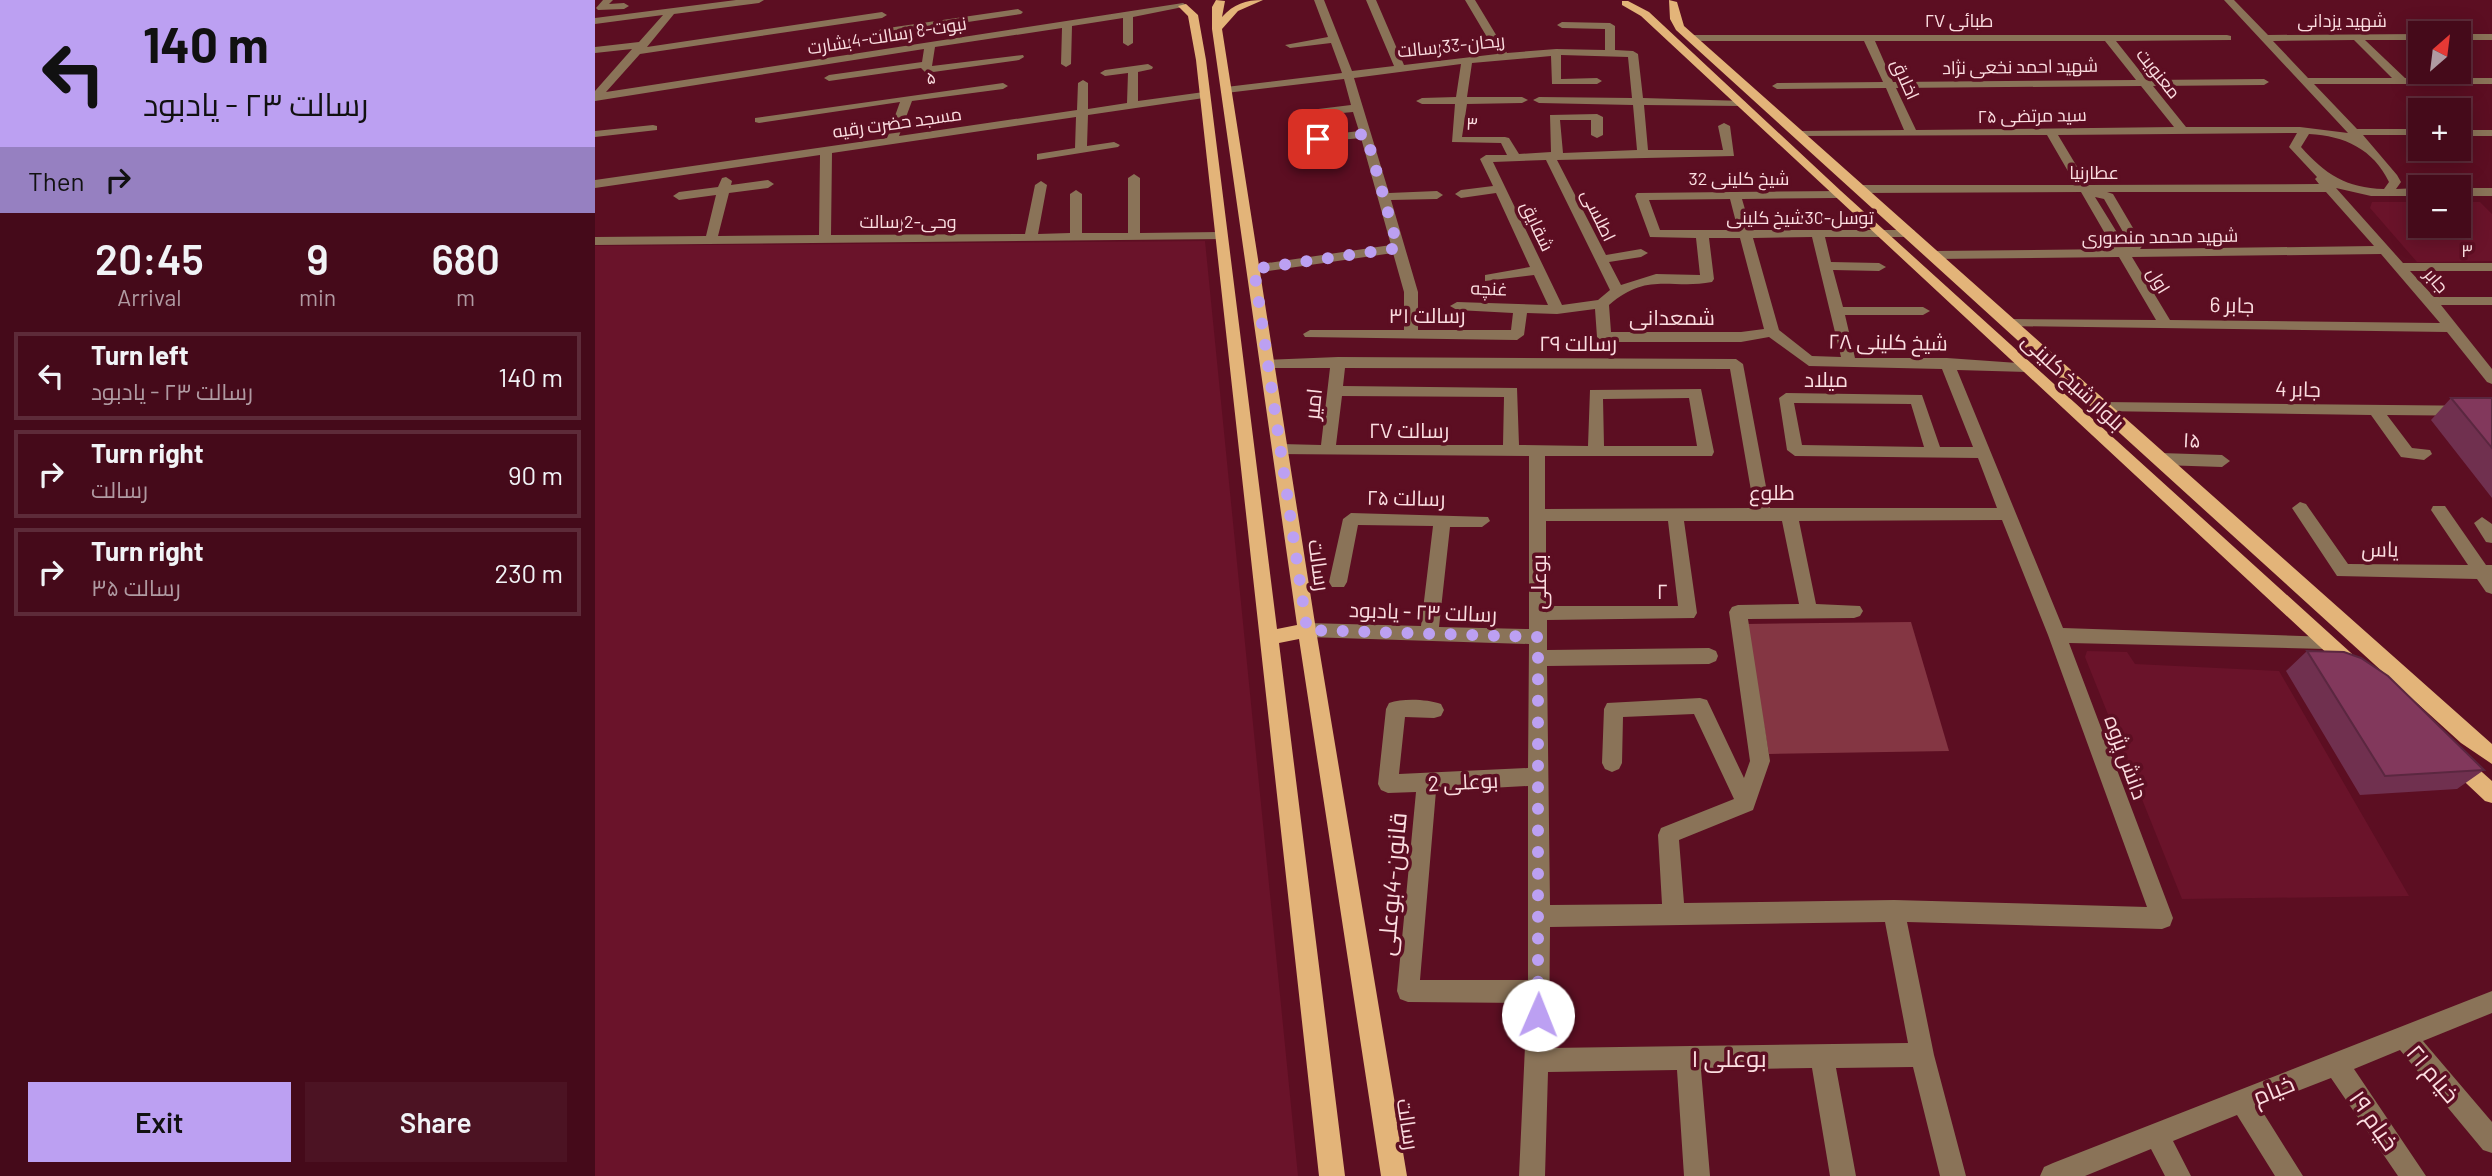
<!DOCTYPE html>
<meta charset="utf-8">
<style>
body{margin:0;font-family:Barlow,Cairo,sans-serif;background:#4c1323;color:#f1f3f6;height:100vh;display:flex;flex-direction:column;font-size:26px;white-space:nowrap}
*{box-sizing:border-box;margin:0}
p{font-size:23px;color:#b09aa2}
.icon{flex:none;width:38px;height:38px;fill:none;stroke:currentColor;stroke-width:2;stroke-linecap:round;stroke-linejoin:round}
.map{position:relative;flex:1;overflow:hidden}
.side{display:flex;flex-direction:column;background:#450a1a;width:595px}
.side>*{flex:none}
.top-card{background:#bca0f2;color:#111;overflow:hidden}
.needle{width:46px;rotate:28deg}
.fabs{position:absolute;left:1813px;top:21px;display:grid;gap:14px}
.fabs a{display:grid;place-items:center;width:63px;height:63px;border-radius:0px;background:#450a1a;box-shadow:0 4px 18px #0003,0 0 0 2px #5d2b39;font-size:35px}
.pin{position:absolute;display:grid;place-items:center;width:60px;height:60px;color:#fff;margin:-30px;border-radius:14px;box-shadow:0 4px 10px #0006}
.me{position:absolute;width:77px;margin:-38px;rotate:1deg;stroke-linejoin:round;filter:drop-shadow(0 0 5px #0008)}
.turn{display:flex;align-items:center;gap:24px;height:147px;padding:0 28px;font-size:32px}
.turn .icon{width:91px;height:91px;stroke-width:2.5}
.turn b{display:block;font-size:49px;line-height:60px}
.then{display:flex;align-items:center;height:66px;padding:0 28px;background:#0003;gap:14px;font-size:26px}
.eta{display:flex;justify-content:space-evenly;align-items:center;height:119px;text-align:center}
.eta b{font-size:42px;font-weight:600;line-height:49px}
.cta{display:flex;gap:14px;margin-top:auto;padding:14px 28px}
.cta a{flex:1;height:80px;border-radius:0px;background:#bca0f2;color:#111;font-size:28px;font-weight:600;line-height:80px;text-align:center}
.cta a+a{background:#4c1323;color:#f1f3f6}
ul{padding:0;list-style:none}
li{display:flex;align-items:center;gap:21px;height:88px;margin:0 14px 10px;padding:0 14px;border:4px solid #5d2b39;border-radius:0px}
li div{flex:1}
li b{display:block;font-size:26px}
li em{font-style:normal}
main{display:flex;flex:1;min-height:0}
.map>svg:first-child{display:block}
.built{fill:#6a132a}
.green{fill:#843643}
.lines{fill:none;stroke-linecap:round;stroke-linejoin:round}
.minor{fill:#8a7358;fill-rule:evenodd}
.major{fill:#e3b479;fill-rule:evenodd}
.wall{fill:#70304f}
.building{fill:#82385c;stroke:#5b2740;stroke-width:2}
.route{stroke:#bca0f2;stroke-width:12;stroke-dasharray:0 21.6}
.labels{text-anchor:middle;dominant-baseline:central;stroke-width:7;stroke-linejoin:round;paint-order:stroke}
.far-street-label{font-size:18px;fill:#fbdde0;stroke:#5c0e22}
.street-label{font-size:21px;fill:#fbdde0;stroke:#5c0e22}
.near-street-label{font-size:24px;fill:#fbdde0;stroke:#5c0e22}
</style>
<main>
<section class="side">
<div class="top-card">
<div class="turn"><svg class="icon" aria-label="left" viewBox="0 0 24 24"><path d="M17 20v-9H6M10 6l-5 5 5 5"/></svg><div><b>140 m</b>رسالت ۲۳ - یادبود</div></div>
<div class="then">Then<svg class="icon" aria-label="right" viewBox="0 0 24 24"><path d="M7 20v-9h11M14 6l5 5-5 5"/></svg></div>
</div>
<div class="eta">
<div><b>20:45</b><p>Arrival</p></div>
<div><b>9</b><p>min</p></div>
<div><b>680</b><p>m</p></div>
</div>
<ul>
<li><svg class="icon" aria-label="left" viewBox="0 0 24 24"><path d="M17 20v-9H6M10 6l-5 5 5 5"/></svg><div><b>Turn left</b><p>رسالت ۲۳ - یادبود</p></div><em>140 m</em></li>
<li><svg class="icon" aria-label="right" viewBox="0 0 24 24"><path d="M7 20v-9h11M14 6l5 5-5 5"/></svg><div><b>Turn right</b><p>رسالت</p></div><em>90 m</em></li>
<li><svg class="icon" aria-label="right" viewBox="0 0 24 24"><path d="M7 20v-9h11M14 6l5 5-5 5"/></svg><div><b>Turn right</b><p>رسالت ۳۵</p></div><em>230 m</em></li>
</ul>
<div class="cta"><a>Exit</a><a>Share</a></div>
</section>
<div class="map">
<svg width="1897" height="1176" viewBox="0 0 1897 1176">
<rect width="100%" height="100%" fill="#5c0e22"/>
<!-- built -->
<path class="built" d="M 1777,202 L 1825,202 L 1825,226 L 1864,226 L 1864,202 L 1885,202 L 1897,214 L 1897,261 L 1822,262 L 1775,208 Z
M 610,241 L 703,1176 L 0,1176 L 0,246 Z
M 1492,651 L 1532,652 L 1540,664 L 1684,671 L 1814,896 L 1587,899 L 1490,657 Z"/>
<!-- green -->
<path class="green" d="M 1316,622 L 1354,751 L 1174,754 L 1151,624 Z"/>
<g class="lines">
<!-- minor -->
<path class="minor" d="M 8,0 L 18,0 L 14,4 L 29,3 L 34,6 L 29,9 L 3,10 L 1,8 Z
M 141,0 L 169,0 L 164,3 L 79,14 L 52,47 L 287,12 L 292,15 L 287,18 L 45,54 L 11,92 L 588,3 L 593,6 L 538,17 L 538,43 L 533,46 L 528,43 L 528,18 L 477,26 L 476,64 L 471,67 L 466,64 L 467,28 L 340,47 L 337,66 L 428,55 L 429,57 L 424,60 L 331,73 L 326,68 L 234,81 L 229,78 L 234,75 L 327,62 L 329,49 L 0,101 L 0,91 L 37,49 L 0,53 L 0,47 L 44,42 L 68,15 L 0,24 L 0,18 Z
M 719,0 L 729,0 L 757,71 L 799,66 L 771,0 L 781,0 L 809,65 L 902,54 L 870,0 L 880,0 L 912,53 L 961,49 L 1010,50 L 1010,29 L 967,28 L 962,25 L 967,22 L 1015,23 L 1020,26 L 1020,50 L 1038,51 L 1043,54 L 1048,98 L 1149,101 L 1151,103 L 1145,106 L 1049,105 L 1053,150 L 1128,150 L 1123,126 L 1129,123 L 1135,126 L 1139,156 L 962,160 L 1011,255 L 1046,249 L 1053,253 L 1046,257 L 1014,262 L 1026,285 L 1061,274 L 1105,275 L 1101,238 L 1055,237 L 1040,196 L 1042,193 L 1246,191 L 1246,197 L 1242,198 L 1147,199 L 1156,230 L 1319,230 L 1320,233 L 1314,237 L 1230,237 L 1236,262 L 1284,263 L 1291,267 L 1284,271 L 1238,270 L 1248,307 L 1328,307 L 1335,311 L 1328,315 L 1250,315 L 1260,358 L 1352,358 L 1437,364 L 1439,367 L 1432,372 L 1362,370 L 1468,628 L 1737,637 L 1740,642 L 1737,647 L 1731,649 L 1474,643 L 1578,918 L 1575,926 L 1567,929 L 1312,922 L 1339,1055 L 1371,1176 L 1345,1176 L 1318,1067 L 1241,1068 L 1261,1176 L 1235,1176 L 1217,1068 L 1106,1070 L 1115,1176 L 1089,1176 L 1082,1070 L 953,1072 L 950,1176 L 924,1176 L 932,1003 L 813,1002 L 805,999 L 802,991 L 821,792 L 793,793 L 786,790 L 783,784 L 791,709 L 794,703 C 808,698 832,699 846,704 L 849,710 L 846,716 L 839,718 L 810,717 L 804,774 L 933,768 L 934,644 L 712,637 L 706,635 L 703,630 L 706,625 L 712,623 L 826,626 L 838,526 L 763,525 L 752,582 L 749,587 L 737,587 L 734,582 L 748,519 L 756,513 L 893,517 L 895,521 L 887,527 L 855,527 L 844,627 L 934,629 L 934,456 L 680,454 L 678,450 L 680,446 L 686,444 L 726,445 L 735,368 L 673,368 L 666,363 L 668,360 L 743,357 L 1141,359 L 1148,364 L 1175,508 L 1402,508 L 1383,458 L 1200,456 L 1192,450 L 1184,398 L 1191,393 L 1327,395 L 1345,447 L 1378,447 L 1347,369 L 1214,366 L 1174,337 L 1146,342 L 1009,342 L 1002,337 L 1000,309 L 962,314 L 932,313 L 929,335 L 922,340 L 710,337 L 708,334 L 715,330 L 809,330 L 809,292 L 798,253 L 659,273 L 652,269 L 659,265 L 796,245 L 766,138 L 723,142 L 717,139 L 723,136 L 764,131 L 758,112 L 715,116 L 709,113 L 715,110 L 756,105 L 749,79 L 631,93 L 626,90 L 631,87 L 747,73 L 736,43 L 695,48 L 690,45 L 733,37 ZM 966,55 L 1033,57 L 1037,98 L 944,97 L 938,100 L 944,103 L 1038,105 L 1042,150 L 968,153 L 965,120 L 996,120 L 996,135 L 1002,138 L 1008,135 L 1008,117 L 1002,114 L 955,115 L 956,152 L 924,154 L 914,138 L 910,137 L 867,137 L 872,104 L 927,103 L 933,100 L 927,97 L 872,97 L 877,63 L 956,56 L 957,84 L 1002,84 L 1007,81 L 1002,78 L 966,79 ZM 866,64 L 861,97 L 827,98 L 821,101 L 827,104 L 860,104 L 857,142 L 906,143 L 912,155 L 891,155 L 885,159 L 898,186 L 866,190 L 860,194 L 866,198 L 901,193 L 935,267 L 890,275 L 890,281 L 939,275 L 953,305 L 862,302 L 855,306 L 862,310 L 918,313 L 916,330 L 823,330 L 823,292 L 796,200 L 842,199 L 848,195 L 842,191 L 794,193 L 759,78 ZM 951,160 L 1015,290 L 1003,300 L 967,305 L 898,162 ZM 1135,199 L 1143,230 L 1065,230 L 1054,200 ZM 1217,237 L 1246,357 L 1217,356 L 1184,330 L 1158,238 ZM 1114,238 L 1145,238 L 1169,329 L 1146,332 L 1016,332 L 1014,305 C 1053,271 1076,290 1117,282 L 1119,279 ZM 750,368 L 1135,369 L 1159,508 L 950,509 L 950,456 L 1117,456 L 1119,452 L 1106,389 L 995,390 L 993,446 L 924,445 L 922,388 L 748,386 ZM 747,396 L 909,397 L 908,445 L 741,445 ZM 1094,398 L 1102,446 L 1009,446 L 1008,399 ZM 1199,403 L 1316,404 L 1329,447 L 1207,445 ZM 1407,520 L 1453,635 L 1552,907 L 1299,900 L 1089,903 L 1084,840 L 1158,810 L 1175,761 L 1153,619 L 1259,618 L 1265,616 L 1268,611 L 1265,606 L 1221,604 L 1204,521 ZM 951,521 L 1073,521 L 1083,606 L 951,606 ZM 1089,521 L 1187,521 L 1204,604 L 1143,605 L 1137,607 L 1134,612 L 1155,761 L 1149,778 L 1112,700 L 1105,698 L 1012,703 L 1009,709 L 1007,763 L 1010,769 L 1017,772 L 1024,769 L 1027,763 L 1028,717 L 1099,714 L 1139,799 L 1066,828 L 1063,835 L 1067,904 L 955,905 L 952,666 L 1114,664 L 1121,661 L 1123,656 L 1121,651 L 1114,648 L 952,650 L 952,620 L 1099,618 L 1102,613 ZM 933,786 L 933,980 L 825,980 L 841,791 ZM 1290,922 L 1313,1043 L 954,1048 L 955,927 Z
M 1629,0 L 1639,0 L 1673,35 L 1825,34 L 1825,40 L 1770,40 L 1810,78 L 1897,78 L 1897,84 L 1719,84 L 1762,129 L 1825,129 L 1825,135 L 1768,135 L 1802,175 L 1806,182 L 1801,189 L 1825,188 L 1825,196 L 1776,196 L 1741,188 L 1808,263 L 1897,263 L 1897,271 L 1815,271 L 1839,297 L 1897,297 L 1897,305 L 1846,305 L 1897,369 L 1897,384 L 1892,382 L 1852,332 L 1410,326 L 1408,323 L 1415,319 L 1561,320 L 1524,257 L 1339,259 L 1332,255 L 1339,251 L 1519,249 L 1486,192 L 1265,193 L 1259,189 L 1265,185 L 1481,185 L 1452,135 L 1199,136 L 1199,132 L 1203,131 L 1309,130 L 1291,88 L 1182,89 L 1177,86 L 1182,83 L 1288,82 L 1269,41 L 1096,41 L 1091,38 L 1096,35 L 1632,35 L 1636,36 L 1636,40 L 1521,41 L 1552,80 L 1669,79 L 1674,82 L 1669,85 L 1558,86 L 1591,127 L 1705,127 L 1753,133 ZM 1759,40 L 1797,78 L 1713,78 L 1678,41 ZM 1280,41 L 1510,41 L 1541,80 L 1298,82 ZM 1546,86 L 1579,127 L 1321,130 L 1301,88 ZM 1702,133 L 1694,147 L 1722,177 L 1720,179 L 1724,184 L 1493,185 L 1463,135 ZM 1714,134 C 1750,136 1778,149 1794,182 L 1789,189 C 1751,188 1730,174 1706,147 ZM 1512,192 L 1731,192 L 1779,246 L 1545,249 L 1548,245 L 1518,194 ZM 1500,197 L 1509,199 L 1535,244 L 1531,247 ZM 1786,254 L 1845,323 L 1575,320 L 1537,257 Z
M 423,9 L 428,12 L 426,14 L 286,35 L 281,32 L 286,29 Z
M 1864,34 L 1897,34 L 1897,40 L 1864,40 Z
M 553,64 L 558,67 L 557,69 L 543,72 L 543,101 L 609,92 L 614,95 L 609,98 L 493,115 L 492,146 L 519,142 L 525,145 L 523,147 L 442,160 L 442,154 L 480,148 L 481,117 L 237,153 L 236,235 L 430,234 L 440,185 L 446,181 L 452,185 L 443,234 L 475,233 L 475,194 L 481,190 L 487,194 L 487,233 L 533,233 L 533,178 L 539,174 L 545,178 L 545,233 L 625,232 L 630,233 L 630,239 L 0,245 L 0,237 L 111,236 L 121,195 L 84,200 L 78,196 L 84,192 L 123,187 L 127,178 L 131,177 L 137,181 L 136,185 L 173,180 L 179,184 L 173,188 L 134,193 L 123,236 L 224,235 L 225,155 L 0,188 L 0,180 L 292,138 L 305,102 L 164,123 L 160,122 L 160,118 L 408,83 L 413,86 L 408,89 L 317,101 L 304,136 L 482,110 L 483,83 L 488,80 L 493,83 L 493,109 L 532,103 L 533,73 L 510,76 L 505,73 L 510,70 Z
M 58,125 L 62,126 L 62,130 L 0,137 L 0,131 Z
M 1864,130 L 1897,130 L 1897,136 L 1864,136 Z
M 1864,188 L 1897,188 L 1897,196 L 1864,196 Z
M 1508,402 L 1897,406 L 1897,416 L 1792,415 L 1817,448 L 1835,450 L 1837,454 L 1829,460 L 1806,457 L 1776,415 L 1503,411 L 1500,407 L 1503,403 Z
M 1566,453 L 1627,455 L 1635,461 L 1627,467 L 1566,465 L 1558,459 Z
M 1705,502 L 1711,504 L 1753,564 L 1873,565 L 1836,510 L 1838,506 L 1850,506 L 1891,565 L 1897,565 L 1897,594 L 1891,592 L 1882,579 L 1742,576 L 1697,508 Z
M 1887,517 L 1897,524 L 1897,543 L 1891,542 L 1879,523 Z
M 1897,991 L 1897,1013 L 1828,1041 L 1897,1122 L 1897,1153 L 1888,1150 L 1805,1050 L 1759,1069 L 1831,1176 L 1803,1176 L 1736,1078 L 1664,1106 L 1708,1176 L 1680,1176 L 1642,1115 L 1578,1141 L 1596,1176 L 1570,1176 L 1556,1149 L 1490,1176 L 1445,1176 L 1449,1167 L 1458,1163 Z"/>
<!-- major -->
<path class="major" d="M 621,0 L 630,1 L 627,17 C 639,4 650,0 668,0 L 643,11 L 627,29 L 721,630 L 812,1176 L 786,1176 L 704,639 L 684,643 L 750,1176 L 724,1176 L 601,60 L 593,16 L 583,6 L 591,4 L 603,15 L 611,60 L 682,629 L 702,625 L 617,29 L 617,7 Z
M 1074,0 L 1082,2 L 1089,26 L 1897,744 L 1897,764 L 1866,743 L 1081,30 L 1075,19 Z
M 1027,1 L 1033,1 L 1054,12 L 1246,191 L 1766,662 L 1768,667 L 1766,672 L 1759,675 L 1752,672 L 1046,16 L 1027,5 Z
M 1862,753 L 1869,756 L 1897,781 L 1897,803 L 1890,801 L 1855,768 L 1852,762 L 1855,756 Z"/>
</g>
<!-- wall -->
<path class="wall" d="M 1856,398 L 1897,398 L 1897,498 L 1836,420 Z
M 1712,651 L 1889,770 L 1862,789 L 1765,795 L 1691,671 Z"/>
<!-- building -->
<path class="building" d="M 1856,398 L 1897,398 L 1897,448 Z
M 1712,651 L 1749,652 L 1766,658 L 1793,676 L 1889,770 L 1790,776 Z"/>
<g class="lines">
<!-- route -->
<path class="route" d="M 723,139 L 771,134 L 803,248 L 659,269 L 712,630 L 943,637 L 943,1015"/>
</g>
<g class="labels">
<!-- far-street labels -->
<g class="far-street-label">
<text x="1364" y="20">طبائی ۲۷</text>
<text x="1747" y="20">شهید یزدانی</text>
<text transform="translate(292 35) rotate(-9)">نبوت-8 رسالت-4بشارت</text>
<text transform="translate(856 45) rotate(-6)">ریحان-33رسالت</text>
<text transform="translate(1425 66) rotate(-1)">شهید احمد نخعی نژاد</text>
<text transform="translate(1564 73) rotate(51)">معنویت</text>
<text transform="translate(336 77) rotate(-8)">۵</text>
<text transform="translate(1311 79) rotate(66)">اخلاق</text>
<text transform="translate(1437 115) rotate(-1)">۲۵ سید مرتضی</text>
<text transform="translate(302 122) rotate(-8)">مسجد حضرت رقیه</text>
<text transform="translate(877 123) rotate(2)">۳</text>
<text x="1499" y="172">عطارنیا</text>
<text x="1144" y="178">شیخ کلینی 32</text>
<text transform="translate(1004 215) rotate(64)">اطلسی</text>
<text x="1205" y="217">توسل-30شیخ کلینی</text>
<text x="313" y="221">وحی-2رسالت</text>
<text transform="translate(943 226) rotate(65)">شقایق</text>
<text transform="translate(1565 236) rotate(-1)">شهید محمد منصوری</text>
<text x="1872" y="250">۳</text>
<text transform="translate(1564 280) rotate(59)">اول</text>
<text transform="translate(1842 280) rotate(49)">جابر</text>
<text transform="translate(894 288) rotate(2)">غنچه</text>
</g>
<!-- street labels -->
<g class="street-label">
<text transform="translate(1637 304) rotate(1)">جابر 6</text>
<text x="832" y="314">رسالت ۳۱</text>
<text x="1077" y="316">شمعدانی</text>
<text transform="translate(1293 341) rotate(1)">شیخ کلینی ۲۸</text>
<text x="983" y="342">رسالت ۲۹</text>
<text x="1231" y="378">میلاد</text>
<text transform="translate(1479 381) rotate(43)">بلوار شیخ کلینی</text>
<text transform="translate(1703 388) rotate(1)">جابر 4</text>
<text transform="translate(717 404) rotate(-84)">امیر</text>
<text x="814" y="429">رسالت ۲۷</text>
<text transform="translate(1597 439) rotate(3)">۱۵</text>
<text x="1177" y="491">طلوع</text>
<text transform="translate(811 497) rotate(1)">رسالت ۲۵</text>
<text transform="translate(1785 548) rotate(1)">یاس</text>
<text transform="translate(725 565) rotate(82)">رسالت</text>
<text transform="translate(942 582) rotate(-90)">بوعلی</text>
<text x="1067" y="590">۲</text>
<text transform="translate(828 611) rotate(2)">رسالت ۲۳ - یادبود</text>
<text transform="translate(1532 757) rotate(70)">دانش پژوه</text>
<text transform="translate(868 781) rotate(-3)">بوعلی 2</text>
<text transform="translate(814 1124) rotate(81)">رسالت</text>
</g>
<!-- near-street labels -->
<g class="near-street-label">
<text transform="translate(796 884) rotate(-85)">قانون-4بوعلی</text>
<text x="1134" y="1057">۱ بوعلی</text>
<text transform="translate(1839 1073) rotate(50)">خیام ۲۱</text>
<text transform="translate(1678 1089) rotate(-22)">خیام</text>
<text transform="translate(1780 1120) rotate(55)">خیام ۱۹</text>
</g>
</g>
</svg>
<div class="fabs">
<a><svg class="needle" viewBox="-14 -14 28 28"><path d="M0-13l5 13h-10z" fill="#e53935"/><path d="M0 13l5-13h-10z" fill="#b09aa2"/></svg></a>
<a>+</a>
<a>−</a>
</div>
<div class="pin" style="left:723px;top:139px;background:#d93025"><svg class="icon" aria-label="arrive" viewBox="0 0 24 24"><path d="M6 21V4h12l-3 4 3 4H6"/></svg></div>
<svg class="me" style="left:943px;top:1015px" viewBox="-20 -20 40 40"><circle r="19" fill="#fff"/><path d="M0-13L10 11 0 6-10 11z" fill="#bca0f2"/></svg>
</div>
</main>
